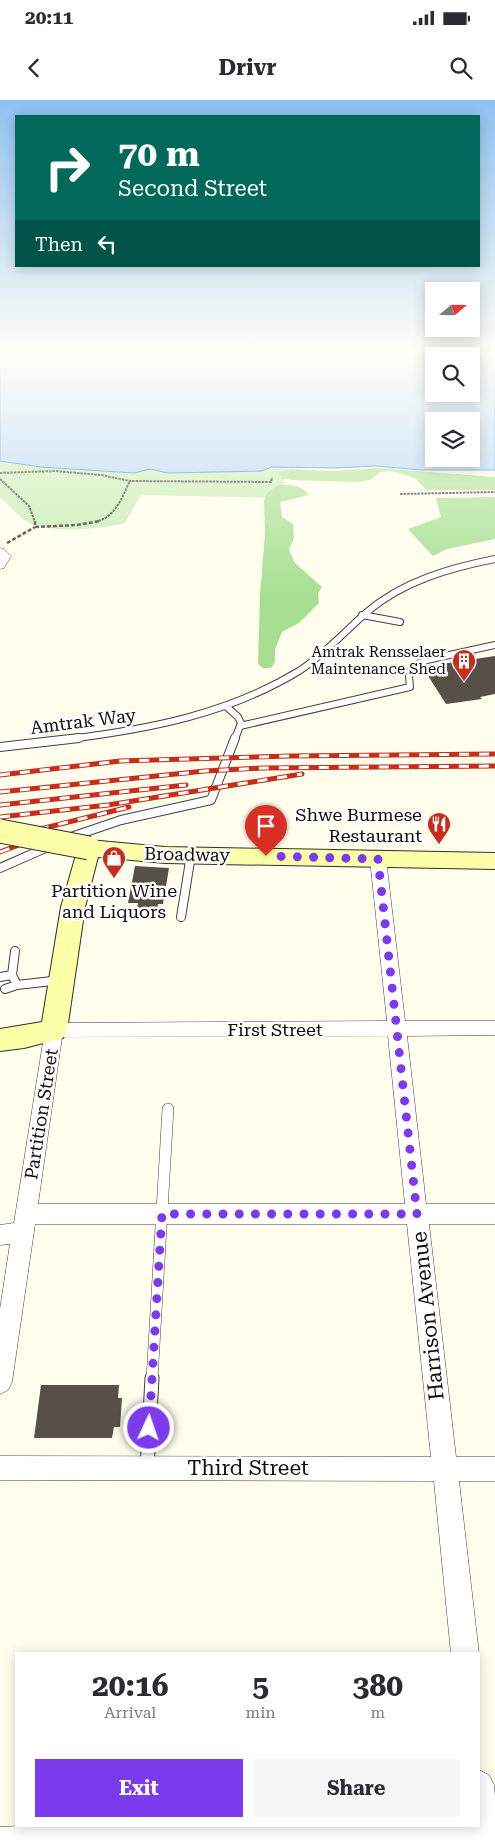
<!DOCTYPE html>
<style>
body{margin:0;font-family:"Roboto Serif",serif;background:#f7f7f7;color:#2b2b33;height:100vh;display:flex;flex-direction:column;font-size:19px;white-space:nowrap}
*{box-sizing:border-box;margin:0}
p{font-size:16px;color:#7c7c81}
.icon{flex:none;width:28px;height:28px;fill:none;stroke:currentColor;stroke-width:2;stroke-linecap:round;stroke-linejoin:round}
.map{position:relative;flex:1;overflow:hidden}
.panel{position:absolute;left:15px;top:1552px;width:465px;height:175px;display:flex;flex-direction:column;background:#fff;border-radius:0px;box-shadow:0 2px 12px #0003}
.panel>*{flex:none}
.banner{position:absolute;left:15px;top:15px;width:465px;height:152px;border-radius:0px;box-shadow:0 2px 12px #0003;background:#00695c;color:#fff;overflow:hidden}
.needle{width:32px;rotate:70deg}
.tools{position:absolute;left:425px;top:182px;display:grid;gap:10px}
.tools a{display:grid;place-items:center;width:55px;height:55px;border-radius:0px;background:#fff;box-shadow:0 2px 12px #0003;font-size:25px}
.pin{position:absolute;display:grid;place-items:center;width:42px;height:42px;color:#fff;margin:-51px -21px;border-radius:50% 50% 50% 0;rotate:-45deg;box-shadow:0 0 5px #0007}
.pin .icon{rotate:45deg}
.me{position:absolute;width:55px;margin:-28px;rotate:3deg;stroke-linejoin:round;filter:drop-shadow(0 0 4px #0008)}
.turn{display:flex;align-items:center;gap:18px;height:105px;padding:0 20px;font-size:22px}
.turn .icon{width:65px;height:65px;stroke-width:2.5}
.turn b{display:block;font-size:35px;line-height:42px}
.then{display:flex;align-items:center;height:48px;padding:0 20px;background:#0003;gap:10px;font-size:19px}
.eta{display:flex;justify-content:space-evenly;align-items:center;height:85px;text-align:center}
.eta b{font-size:30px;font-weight:700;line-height:35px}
.button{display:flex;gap:10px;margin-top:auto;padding:10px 20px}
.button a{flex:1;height:58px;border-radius:0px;background:#7c3aed;color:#fff;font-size:20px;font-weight:700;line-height:58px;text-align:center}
.button a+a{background:#f7f7f7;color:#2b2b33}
.status{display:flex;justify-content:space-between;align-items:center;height:35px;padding:0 25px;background:#fff;direction:ltr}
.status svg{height:14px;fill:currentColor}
header{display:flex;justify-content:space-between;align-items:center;height:65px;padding:0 20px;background:#fff;font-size:22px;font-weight:700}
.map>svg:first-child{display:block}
.green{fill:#c7edb2}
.forest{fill:#a7df90}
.water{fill:#acd1fc;stroke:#2c78d9;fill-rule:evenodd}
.building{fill:#565048}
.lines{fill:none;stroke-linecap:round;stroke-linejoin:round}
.lane-far3-casing{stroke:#404040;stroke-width:8}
.lane-far2-casing{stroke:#404040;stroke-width:10}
.lane-far1-casing{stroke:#404040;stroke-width:12}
.lane-casing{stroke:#404040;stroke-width:15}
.street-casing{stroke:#404040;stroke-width:1}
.secondary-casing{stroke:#2f2f2f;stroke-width:2}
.path-far1{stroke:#2f2f2f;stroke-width:2;stroke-dasharray:2.5 1;stroke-linecap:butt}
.path{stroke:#2f2f2f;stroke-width:2.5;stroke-dasharray:4 2;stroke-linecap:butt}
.lane-far3{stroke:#fff;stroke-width:6}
.lane-far2{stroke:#fff;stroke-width:8}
.lane-far1{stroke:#fff;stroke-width:11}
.lane{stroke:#fff;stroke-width:13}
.street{fill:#fff;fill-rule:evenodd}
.secondary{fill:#fbffa7;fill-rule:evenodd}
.rail-casing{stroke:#c92c19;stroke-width:5}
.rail{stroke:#fff;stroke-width:3;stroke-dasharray:10;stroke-linecap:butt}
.secondary-bridge-casing{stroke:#2f2f2f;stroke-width:25;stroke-linecap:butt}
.secondary-bridge{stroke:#fbffa7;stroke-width:23}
.route{stroke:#7c3aed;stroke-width:9;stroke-dasharray:0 16.2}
.labels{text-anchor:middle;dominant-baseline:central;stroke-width:5;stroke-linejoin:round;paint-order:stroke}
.far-poi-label{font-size:15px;fill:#0d0d0d;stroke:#fff;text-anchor:end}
.street-label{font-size:18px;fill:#0d0d0d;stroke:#fff}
.poi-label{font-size:18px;fill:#0d0d0d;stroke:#fff;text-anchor:end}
.near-street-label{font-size:21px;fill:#0d0d0d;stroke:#fff}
</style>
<div class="status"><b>20:11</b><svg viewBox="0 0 49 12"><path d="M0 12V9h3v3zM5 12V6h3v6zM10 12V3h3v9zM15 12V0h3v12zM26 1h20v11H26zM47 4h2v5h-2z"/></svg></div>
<header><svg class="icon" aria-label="back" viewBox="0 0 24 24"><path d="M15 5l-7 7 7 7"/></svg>Drivr<svg class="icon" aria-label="search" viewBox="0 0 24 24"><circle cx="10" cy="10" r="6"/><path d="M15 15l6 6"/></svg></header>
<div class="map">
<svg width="495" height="1743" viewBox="0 0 495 1743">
<rect width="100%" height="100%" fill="#fffeec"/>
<!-- green -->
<path class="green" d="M 0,361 L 41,367 L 134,373 L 150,369 L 168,373 L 262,371 L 271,367 L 286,367 L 282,398 L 141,395 L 125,423 C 101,429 48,435 26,421 C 17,415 10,405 0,398 Z"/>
<!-- forest -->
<path class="forest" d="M 378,368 L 495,377 L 495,390 L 426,390 L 416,379 L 404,374 L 390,371 L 381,372 L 370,380 L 357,382 L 292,380 L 282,378 L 278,373 L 290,369 L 330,371 Z
M 278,385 C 290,385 301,384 309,395 L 280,402 L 282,417 L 293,424 L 294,438 L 289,450 L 295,463 L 322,487 L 318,493 L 319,503 L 299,523 L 282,532 L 275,549 L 275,562 L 271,568 L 263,568 L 258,564 L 260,495 L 265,434 L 264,401 L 267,393 Z
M 495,397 L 495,439 L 447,449 L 433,456 L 408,429 L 441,417 L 436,398 Z"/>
<!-- water -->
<path class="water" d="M 0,253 L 495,253 L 495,370 L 421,370 L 375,366 L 335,368 L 271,367 L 262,371 L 168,373 L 150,369 L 134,373 L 41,367 L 0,361 ZM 434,256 L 471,256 L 471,294 L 434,294 ZM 434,321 L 471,321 L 471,359 L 434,359 Z"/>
<!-- building -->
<path class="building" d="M 495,556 L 495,594 L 480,597 L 482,599 L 446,604 L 425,571 L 437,569 L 435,565 Z
M 135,766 L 169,768 L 163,804 L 158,804 L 157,810 L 137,809 L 138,803 L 128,803 Z
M 41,1285 L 119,1285 L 118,1298 L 122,1298 L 120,1327 L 114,1327 L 112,1338 L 34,1338 Z"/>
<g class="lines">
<!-- lane-far3 casing -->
<g class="lane-far3-casing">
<path id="lane-far3" d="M 362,515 L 400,522
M 227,607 L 238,617 L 241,623 L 235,639
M 240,626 L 410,587 L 409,576 L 418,564 L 427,560 L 495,545
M 69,639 C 150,629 228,614 299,571 C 325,554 344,532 367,512 C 403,481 450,468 495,459"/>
</g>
<!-- lane-far2 casing -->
<g class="lane-far2-casing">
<path id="lane-far2" d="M 0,647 L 79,638
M 68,738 L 121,720 L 211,700 L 235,638
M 0,768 L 50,746
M 181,817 L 191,755
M 12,875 L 15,851
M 0,877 L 12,875 L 17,885 L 61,880
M 5,889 L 17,885"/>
</g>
<!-- lane-far1 casing -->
<g class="lane-far1-casing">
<path id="lane-far1" d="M 152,1279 L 168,1009"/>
</g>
<!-- lane casing -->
<g class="lane-casing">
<path id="lane" d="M 147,1368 L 152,1278"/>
</g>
<!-- street casing -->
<g class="street-casing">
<path id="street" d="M 0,448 L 4,449 L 11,456 L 4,468 L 0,469 Z
M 378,753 L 384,755 L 386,759 L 405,921 L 495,921 L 495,935 L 407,936 L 426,1104 L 495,1104 L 495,1124 L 429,1124 L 456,1357 L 495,1357 L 495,1381 L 459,1381 L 479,1554 L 451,1554 L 434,1381 L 0,1380 L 0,1356 L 431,1357 L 407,1124 L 35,1124 L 12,1282 L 8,1290 L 0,1294 L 0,1209 L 10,1144 L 0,1145 L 0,1125 L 14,1123 L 45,930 L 48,925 L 54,923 L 387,921 L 370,759 L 372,755 ZM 388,936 L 405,1104 L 38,1104 L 62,937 Z
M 479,1670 L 489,1675 L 494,1685 L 495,1697 L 495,1743 L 0,1743 L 0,1727 L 19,1726 L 479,1726 Z"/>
</g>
<!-- secondary casing -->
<g class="secondary-casing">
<path id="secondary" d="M 89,740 L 165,747 L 495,753 L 495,769 L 165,763 L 98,757 L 85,807 L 67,930 L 63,938 L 24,948 L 0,951 L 0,929 L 42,922 L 61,807 L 78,748 L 81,742 Z"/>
</g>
<!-- path-far1 -->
<path class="path-far1" d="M 0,373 L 55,371 L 101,375 L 130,381 L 271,382 L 272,377
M 0,379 L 29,406 L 35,422
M 400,394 L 495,392
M 95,422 C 116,417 121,399 130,381"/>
<!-- path -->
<path class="path" d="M 35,421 L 35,427 L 77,425 L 100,421
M 7,443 L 35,427"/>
<!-- lane-far3 -->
<use href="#lane-far3" class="lane-far3"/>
<!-- lane-far2 -->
<use href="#lane-far2" class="lane-far2"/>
<!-- lane-far1 -->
<use href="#lane-far1" class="lane-far1"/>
<!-- lane -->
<use href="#lane" class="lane"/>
<!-- street -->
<use href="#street" class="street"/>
<!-- secondary -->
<use href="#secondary" class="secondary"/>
<!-- rail casing -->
<g class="rail-casing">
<path id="rail" d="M 0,675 L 120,661 L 291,656 L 495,654
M 0,692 L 205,671 L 263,668 L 495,666
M 0,705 L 186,685
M 0,717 L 108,705 L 302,674
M 0,739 L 129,707
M 0,752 L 49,734"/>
</g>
<!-- rail -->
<use href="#rail" class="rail"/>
<!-- secondary-bridge casing -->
<g class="secondary-bridge-casing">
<path id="secondary-bridge" d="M 0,731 L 89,748"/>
</g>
<!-- secondary-bridge -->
<use href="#secondary-bridge" class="secondary-bridge"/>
</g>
<!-- sky -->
<linearGradient id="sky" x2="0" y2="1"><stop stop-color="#90c0f0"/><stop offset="0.51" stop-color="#fffff6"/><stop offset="1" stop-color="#fffff6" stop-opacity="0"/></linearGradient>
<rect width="495" height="497" fill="url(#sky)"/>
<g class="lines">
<!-- route -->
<path class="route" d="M 149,1328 L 162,1114 L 417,1114 L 378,759 L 266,756"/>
</g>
<!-- icons -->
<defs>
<g id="building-pin" transform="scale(1.25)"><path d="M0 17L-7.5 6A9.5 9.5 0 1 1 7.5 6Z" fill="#c92c19" stroke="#fff"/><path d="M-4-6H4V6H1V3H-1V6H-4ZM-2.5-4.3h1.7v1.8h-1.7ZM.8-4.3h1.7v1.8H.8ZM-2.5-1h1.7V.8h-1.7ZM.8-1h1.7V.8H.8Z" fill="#fff"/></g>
<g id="restaurant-pin" transform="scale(1.25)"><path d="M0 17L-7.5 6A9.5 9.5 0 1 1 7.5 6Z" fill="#c92c19" stroke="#fff"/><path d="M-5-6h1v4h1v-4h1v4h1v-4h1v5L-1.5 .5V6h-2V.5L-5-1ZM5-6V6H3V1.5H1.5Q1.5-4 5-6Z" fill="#fff"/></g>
<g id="shop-pin" transform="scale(1.25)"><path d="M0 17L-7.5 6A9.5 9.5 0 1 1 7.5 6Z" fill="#c92c19" stroke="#fff"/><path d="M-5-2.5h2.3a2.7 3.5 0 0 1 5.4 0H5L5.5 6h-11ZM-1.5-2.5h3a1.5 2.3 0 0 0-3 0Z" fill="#fff"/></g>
</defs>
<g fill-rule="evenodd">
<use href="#building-pin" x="464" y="561"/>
<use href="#restaurant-pin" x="439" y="724"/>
<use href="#shop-pin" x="114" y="758"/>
</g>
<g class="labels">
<!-- far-poi labels -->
<g class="far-poi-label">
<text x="446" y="552">Amtrak Rensselaer<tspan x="446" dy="17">Maintenance Shed</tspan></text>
</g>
<!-- street labels -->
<g class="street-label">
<text transform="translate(83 621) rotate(-7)">Amtrak Way</text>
<text transform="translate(187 754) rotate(1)">Broadway</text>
<text x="275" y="929">First Street</text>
<text transform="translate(41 1014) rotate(-81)">Partition Street</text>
</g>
<!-- poi labels -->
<g class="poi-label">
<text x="422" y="714">Shwe Burmese<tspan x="422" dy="21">Restaurant</tspan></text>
<text x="114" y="790" text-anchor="middle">Partition Wine<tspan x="114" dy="21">and Liquors</tspan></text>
</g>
<!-- near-street labels -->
<g class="near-street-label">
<text transform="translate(428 1216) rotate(-96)">Harrison Avenue</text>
<text x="248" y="1368">Third Street</text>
</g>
</g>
</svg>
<div class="tools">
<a><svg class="needle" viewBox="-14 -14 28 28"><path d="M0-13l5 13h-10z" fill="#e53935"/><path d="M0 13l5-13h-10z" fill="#7c7c81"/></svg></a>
<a><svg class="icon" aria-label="search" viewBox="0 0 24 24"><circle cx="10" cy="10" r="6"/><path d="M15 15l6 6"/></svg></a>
<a><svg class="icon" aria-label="layers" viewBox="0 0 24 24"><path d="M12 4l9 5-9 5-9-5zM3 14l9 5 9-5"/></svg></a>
</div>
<div class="pin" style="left:266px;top:756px;background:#d93025"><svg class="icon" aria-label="arrive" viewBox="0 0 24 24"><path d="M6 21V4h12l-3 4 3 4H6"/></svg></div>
<svg class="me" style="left:149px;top:1328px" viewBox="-20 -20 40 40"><circle r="17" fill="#7c3aed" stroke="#fff" stroke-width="3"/><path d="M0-11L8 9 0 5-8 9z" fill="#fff"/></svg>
<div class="banner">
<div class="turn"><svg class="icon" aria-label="right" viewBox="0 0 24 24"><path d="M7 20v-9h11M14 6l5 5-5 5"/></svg><div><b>70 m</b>Second Street</div></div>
<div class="then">Then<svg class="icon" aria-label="left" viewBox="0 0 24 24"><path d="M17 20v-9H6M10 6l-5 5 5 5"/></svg></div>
</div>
<section class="panel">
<div class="eta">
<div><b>20:16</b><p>Arrival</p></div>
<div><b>5</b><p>min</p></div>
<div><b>380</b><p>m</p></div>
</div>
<div class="button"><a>Exit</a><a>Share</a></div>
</section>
</div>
